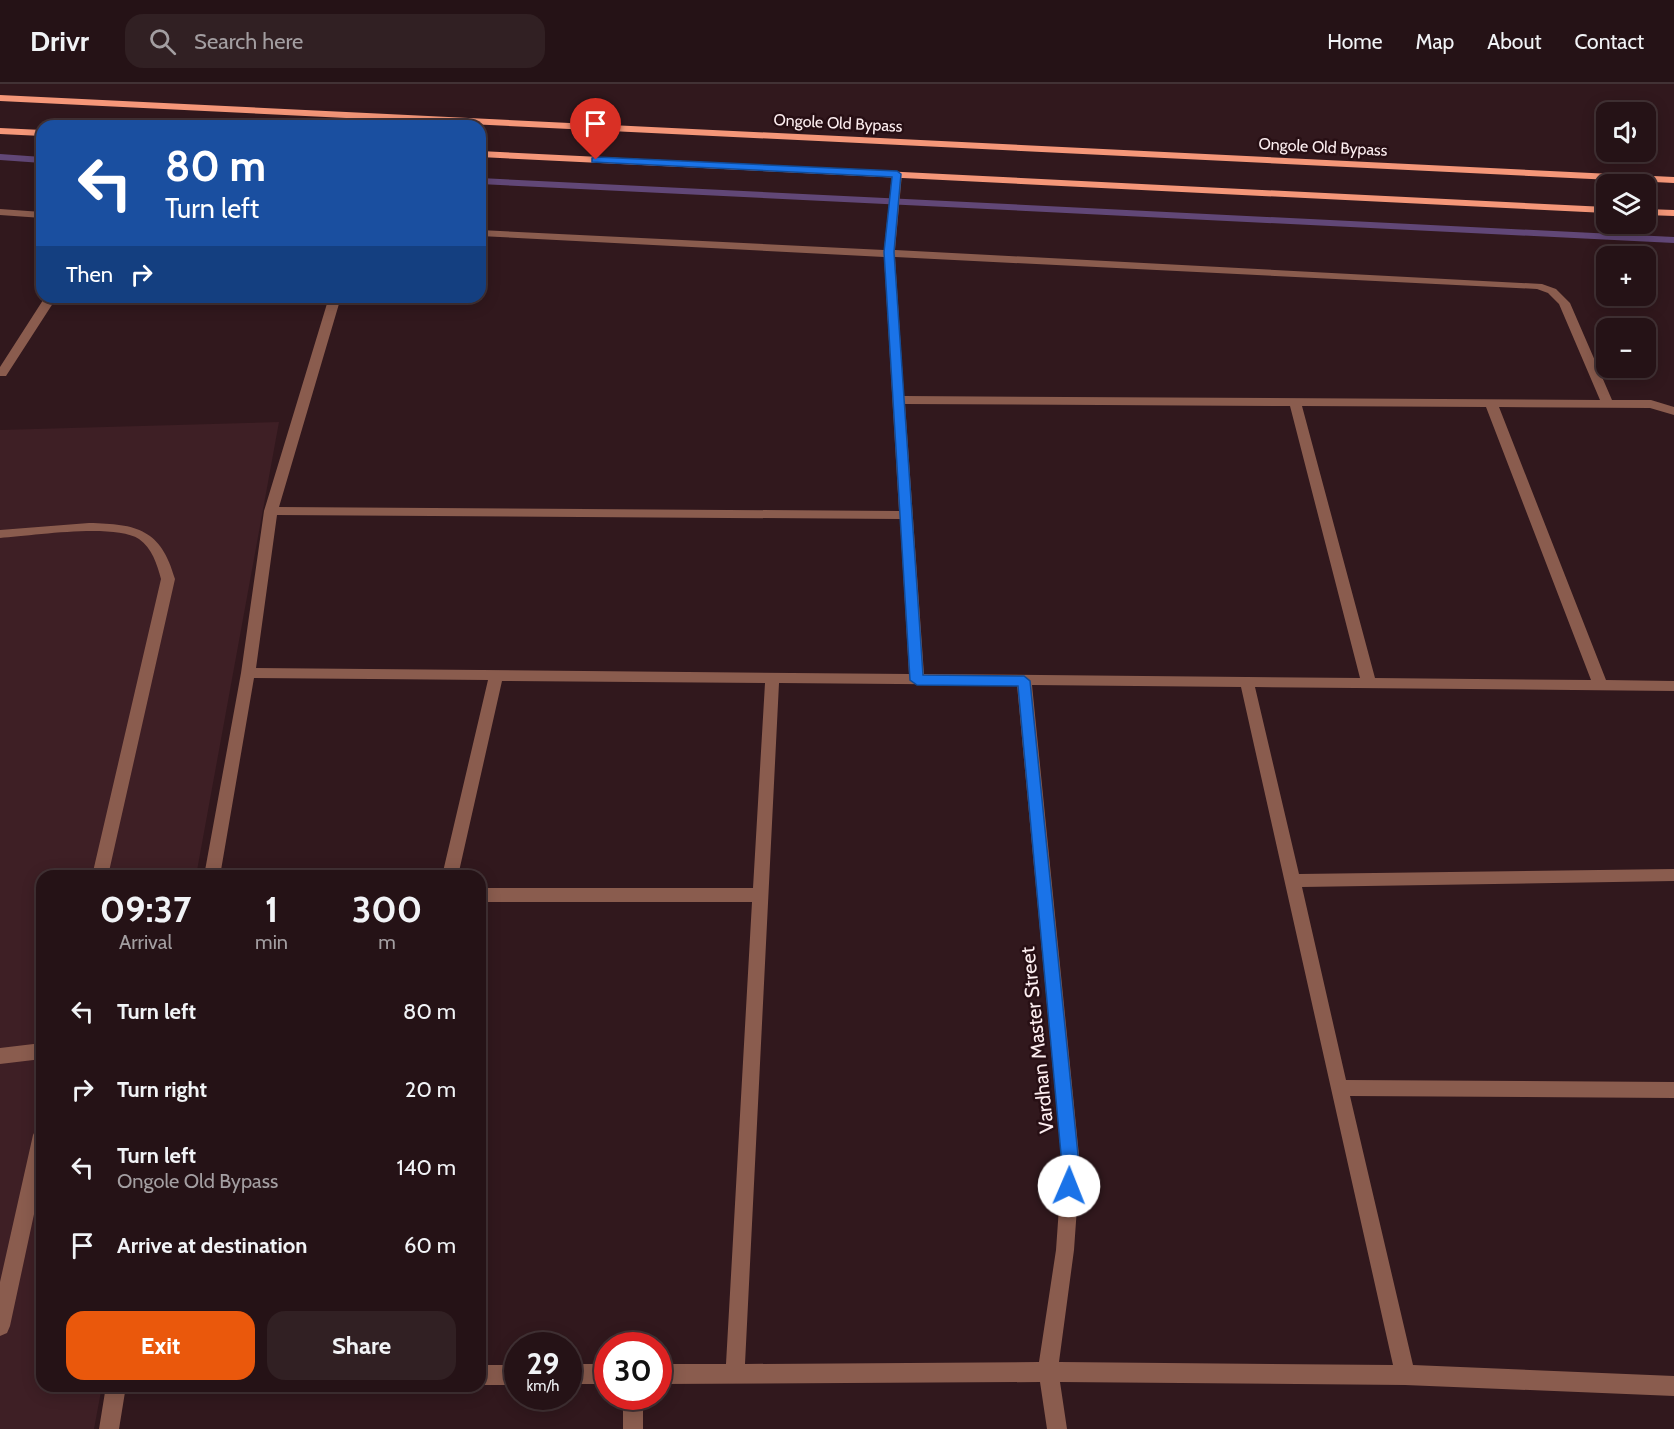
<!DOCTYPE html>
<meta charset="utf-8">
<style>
body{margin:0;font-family:Cabin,sans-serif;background:#312023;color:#f1f3f6;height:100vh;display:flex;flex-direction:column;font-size:22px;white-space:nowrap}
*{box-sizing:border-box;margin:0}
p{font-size:20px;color:#a39ea1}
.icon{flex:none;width:33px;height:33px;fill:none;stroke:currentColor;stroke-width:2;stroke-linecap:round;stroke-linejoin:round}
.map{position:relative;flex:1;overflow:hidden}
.details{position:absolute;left:36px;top:786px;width:450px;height:522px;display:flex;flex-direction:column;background:#251216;border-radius:18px;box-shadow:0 3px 15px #0003,0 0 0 2px #423235}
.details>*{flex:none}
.top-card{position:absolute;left:36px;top:36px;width:450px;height:183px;border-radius:18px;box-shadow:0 3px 15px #0003,0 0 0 2px #423235;background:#1a4fa0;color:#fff;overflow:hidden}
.tools{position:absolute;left:1596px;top:18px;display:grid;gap:12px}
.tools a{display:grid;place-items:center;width:60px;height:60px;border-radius:12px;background:#251216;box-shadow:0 3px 15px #0003,0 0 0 2px #423235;font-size:30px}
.speed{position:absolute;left:504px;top:1248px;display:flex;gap:12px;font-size:30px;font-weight:700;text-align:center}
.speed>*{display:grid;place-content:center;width:78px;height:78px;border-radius:50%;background:#251216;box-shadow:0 3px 15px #0003,0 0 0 2px #423235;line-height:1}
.speed small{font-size:15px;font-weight:400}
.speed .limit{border:9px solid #d22;background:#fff;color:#111}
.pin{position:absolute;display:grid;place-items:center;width:51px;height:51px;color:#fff;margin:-62px -26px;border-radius:50% 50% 50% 0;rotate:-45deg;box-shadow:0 0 6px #0007}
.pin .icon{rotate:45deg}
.me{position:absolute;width:66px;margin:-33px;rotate:1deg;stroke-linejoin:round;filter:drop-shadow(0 0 4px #0008)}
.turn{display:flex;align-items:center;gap:21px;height:126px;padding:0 30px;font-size:27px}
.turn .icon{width:78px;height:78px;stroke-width:2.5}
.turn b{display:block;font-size:42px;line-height:51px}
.then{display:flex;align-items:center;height:57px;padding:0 30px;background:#0003;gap:12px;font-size:22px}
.eta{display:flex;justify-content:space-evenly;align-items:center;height:102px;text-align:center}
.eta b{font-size:36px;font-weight:700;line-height:42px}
.action{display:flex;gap:12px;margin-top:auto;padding:12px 30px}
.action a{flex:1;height:69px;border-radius:18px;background:#ea580c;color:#fff;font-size:24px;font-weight:700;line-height:69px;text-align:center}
.action a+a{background:#312023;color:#f1f3f6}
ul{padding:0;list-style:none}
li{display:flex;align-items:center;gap:18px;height:78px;padding:0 30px}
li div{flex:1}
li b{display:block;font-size:22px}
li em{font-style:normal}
header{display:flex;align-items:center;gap:36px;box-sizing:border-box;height:84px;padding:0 30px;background:#251216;border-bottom:2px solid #423235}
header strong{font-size:28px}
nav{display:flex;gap:33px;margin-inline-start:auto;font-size:21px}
.search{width:420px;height:54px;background:#312023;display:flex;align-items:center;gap:15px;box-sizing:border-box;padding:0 21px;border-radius:18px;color:#a39ea1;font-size:22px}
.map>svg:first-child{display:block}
.built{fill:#3e1f25}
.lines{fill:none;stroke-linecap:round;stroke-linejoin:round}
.stream{fill:#614777;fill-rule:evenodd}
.lane{fill:#8a5c4e;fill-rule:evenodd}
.street{fill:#8a5c4e;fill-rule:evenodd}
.primary{fill:#f59779;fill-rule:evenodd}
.route{fill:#1a73e8;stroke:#114b97;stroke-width:1.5}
.labels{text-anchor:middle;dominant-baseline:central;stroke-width:5;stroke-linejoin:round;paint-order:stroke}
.far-street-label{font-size:16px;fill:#fdeef0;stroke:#270f14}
.street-label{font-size:20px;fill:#fdeef0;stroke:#270f14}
</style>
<header>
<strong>Drivr</strong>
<div class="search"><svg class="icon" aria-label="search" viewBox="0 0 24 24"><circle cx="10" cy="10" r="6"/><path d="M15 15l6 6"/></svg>Search here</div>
<nav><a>Home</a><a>Map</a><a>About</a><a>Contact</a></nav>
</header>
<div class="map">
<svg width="1674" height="1345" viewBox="0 0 1674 1345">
<rect width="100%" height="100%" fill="#31181d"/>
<!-- built -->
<path class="built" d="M 279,338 L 196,792 L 42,792 L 42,1302 L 102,1302 L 94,1345 L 0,1345 L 0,346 Z"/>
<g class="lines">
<!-- stream -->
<path class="stream" d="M 0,70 L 42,73 L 42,79 L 0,76 Z
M 480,94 L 1674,153 L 1674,159 L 480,100 Z"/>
<!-- lane -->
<path class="lane" d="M 89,439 C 137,440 161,445 175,495 L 108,792 L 92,792 L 161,495 C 157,480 152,464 139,455 C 113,439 32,452 0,454 L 0,446 Z
M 42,959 L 42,975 L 0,980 L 0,964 Z
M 42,1043 L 42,1093 L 10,1242 L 7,1249 L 0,1252 L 0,1198 L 33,1051 L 36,1045 Z"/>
<!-- street -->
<path class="street" d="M 897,87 L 902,90 L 895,166 L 1542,200 L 1556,205 L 1570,219 L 1612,316 L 1651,316 L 1674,323 L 1674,331 L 1650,324 L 1499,323 L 1606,596 L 1674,597 L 1674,607 L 1255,603 L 1299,790 L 1674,785 L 1674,797 L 1302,803 L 1346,996 L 1674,998 L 1674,1014 L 1350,1012 L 1413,1281 L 1674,1292 L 1674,1312 L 1405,1301 L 1060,1298 L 1067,1345 L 1047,1345 L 1040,1298 L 658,1300 L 658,1280 L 726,1280 L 752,818 L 480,818 L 480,804 L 753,804 L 765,599 L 502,597 L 458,792 L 442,792 L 488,596 L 254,594 L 220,792 L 204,792 L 241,589 L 264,427 L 329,213 L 341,213 L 279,423 L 899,427 L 884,173 L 480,152 L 480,146 L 884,166 L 892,90 ZM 895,173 L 1537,205 L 1548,209 L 1559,220 L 1600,316 L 904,312 ZM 905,320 L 1290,322 L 1360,594 L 924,590 ZM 1302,322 L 1486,323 L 1591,596 L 1375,594 ZM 277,431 L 900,435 L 909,590 L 256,584 ZM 779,599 L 1017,601 L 1062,1081 L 1056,1166 L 1039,1278 L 745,1280 ZM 1032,601 L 1241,603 L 1393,1281 L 1059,1278 L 1074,1166 L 1080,1081 Z
M 0,125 L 42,128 L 42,134 L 0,131 Z
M 45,213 L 57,213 L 6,292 L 0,292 L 0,283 Z
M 568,1280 L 608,1280 L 608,1300 L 568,1300 Z
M 480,1281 L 518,1281 L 518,1301 L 480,1301 Z
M 106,1302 L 126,1302 L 119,1345 L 99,1345 Z
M 623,1312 L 643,1312 L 643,1345 L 623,1345 Z"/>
<!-- primary -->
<path class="primary" d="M 0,11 L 1674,93 L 1674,99 L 0,17 Z
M 0,44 L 42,46 L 42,52 L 0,50 Z
M 480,67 L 1606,123 L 1606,129 L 480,73 Z
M 1646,125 L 1674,126 L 1674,132 L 1646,131 Z"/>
</g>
<!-- route -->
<path class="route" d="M 596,73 L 897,87 L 901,90 L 894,168 L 923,591 L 1024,592 L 1030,597 L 1079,1081 L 1075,1108 L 1069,1110 L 1063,1108 L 1061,1102 L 1062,1081 L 1018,602 L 917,601 L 910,596 L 884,168 L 892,93 L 592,78 L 592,74 Z"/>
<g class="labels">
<!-- far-street labels -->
<g class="far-street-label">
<text transform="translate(838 39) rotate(3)">Ongole Old Bypass</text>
<text transform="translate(1323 63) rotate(3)">Ongole Old Bypass</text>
</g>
<!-- street labels -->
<g class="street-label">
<text transform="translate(1037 956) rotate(-96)">Vardhan Master Street</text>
</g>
</g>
</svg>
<div class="tools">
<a><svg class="icon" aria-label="sound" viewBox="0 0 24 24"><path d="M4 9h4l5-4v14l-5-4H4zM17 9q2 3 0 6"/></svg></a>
<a><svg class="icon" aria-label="layers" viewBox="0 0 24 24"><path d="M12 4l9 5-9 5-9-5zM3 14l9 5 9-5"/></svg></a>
<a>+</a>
<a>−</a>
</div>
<div class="speed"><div>29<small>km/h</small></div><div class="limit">30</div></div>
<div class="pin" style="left:596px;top:76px;background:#d93025"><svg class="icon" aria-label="arrive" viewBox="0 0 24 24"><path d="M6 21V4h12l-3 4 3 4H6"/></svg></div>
<svg class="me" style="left:1069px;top:1102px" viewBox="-20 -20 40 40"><circle r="19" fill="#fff"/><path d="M0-13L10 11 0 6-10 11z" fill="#1a73e8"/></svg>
<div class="top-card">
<div class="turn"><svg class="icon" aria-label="left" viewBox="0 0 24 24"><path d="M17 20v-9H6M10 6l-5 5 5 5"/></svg><div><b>80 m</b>Turn left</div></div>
<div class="then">Then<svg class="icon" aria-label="right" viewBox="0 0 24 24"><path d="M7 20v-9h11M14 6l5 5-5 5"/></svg></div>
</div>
<section class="details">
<div class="eta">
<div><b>09:37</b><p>Arrival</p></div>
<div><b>1</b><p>min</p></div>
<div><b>300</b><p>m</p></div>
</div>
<ul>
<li><svg class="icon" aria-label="left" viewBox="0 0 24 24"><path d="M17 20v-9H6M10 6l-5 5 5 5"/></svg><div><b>Turn left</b></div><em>80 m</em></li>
<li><svg class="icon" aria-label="right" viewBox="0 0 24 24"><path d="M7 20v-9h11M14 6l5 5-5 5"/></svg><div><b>Turn right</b></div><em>20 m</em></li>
<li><svg class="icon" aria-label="left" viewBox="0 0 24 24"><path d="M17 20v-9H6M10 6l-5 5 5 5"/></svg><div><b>Turn left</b><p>Ongole Old Bypass</p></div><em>140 m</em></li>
<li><svg class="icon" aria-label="arrive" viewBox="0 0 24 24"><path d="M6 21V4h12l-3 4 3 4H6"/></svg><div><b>Arrive at destination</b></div><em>60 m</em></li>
</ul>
<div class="action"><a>Exit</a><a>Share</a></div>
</section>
</div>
